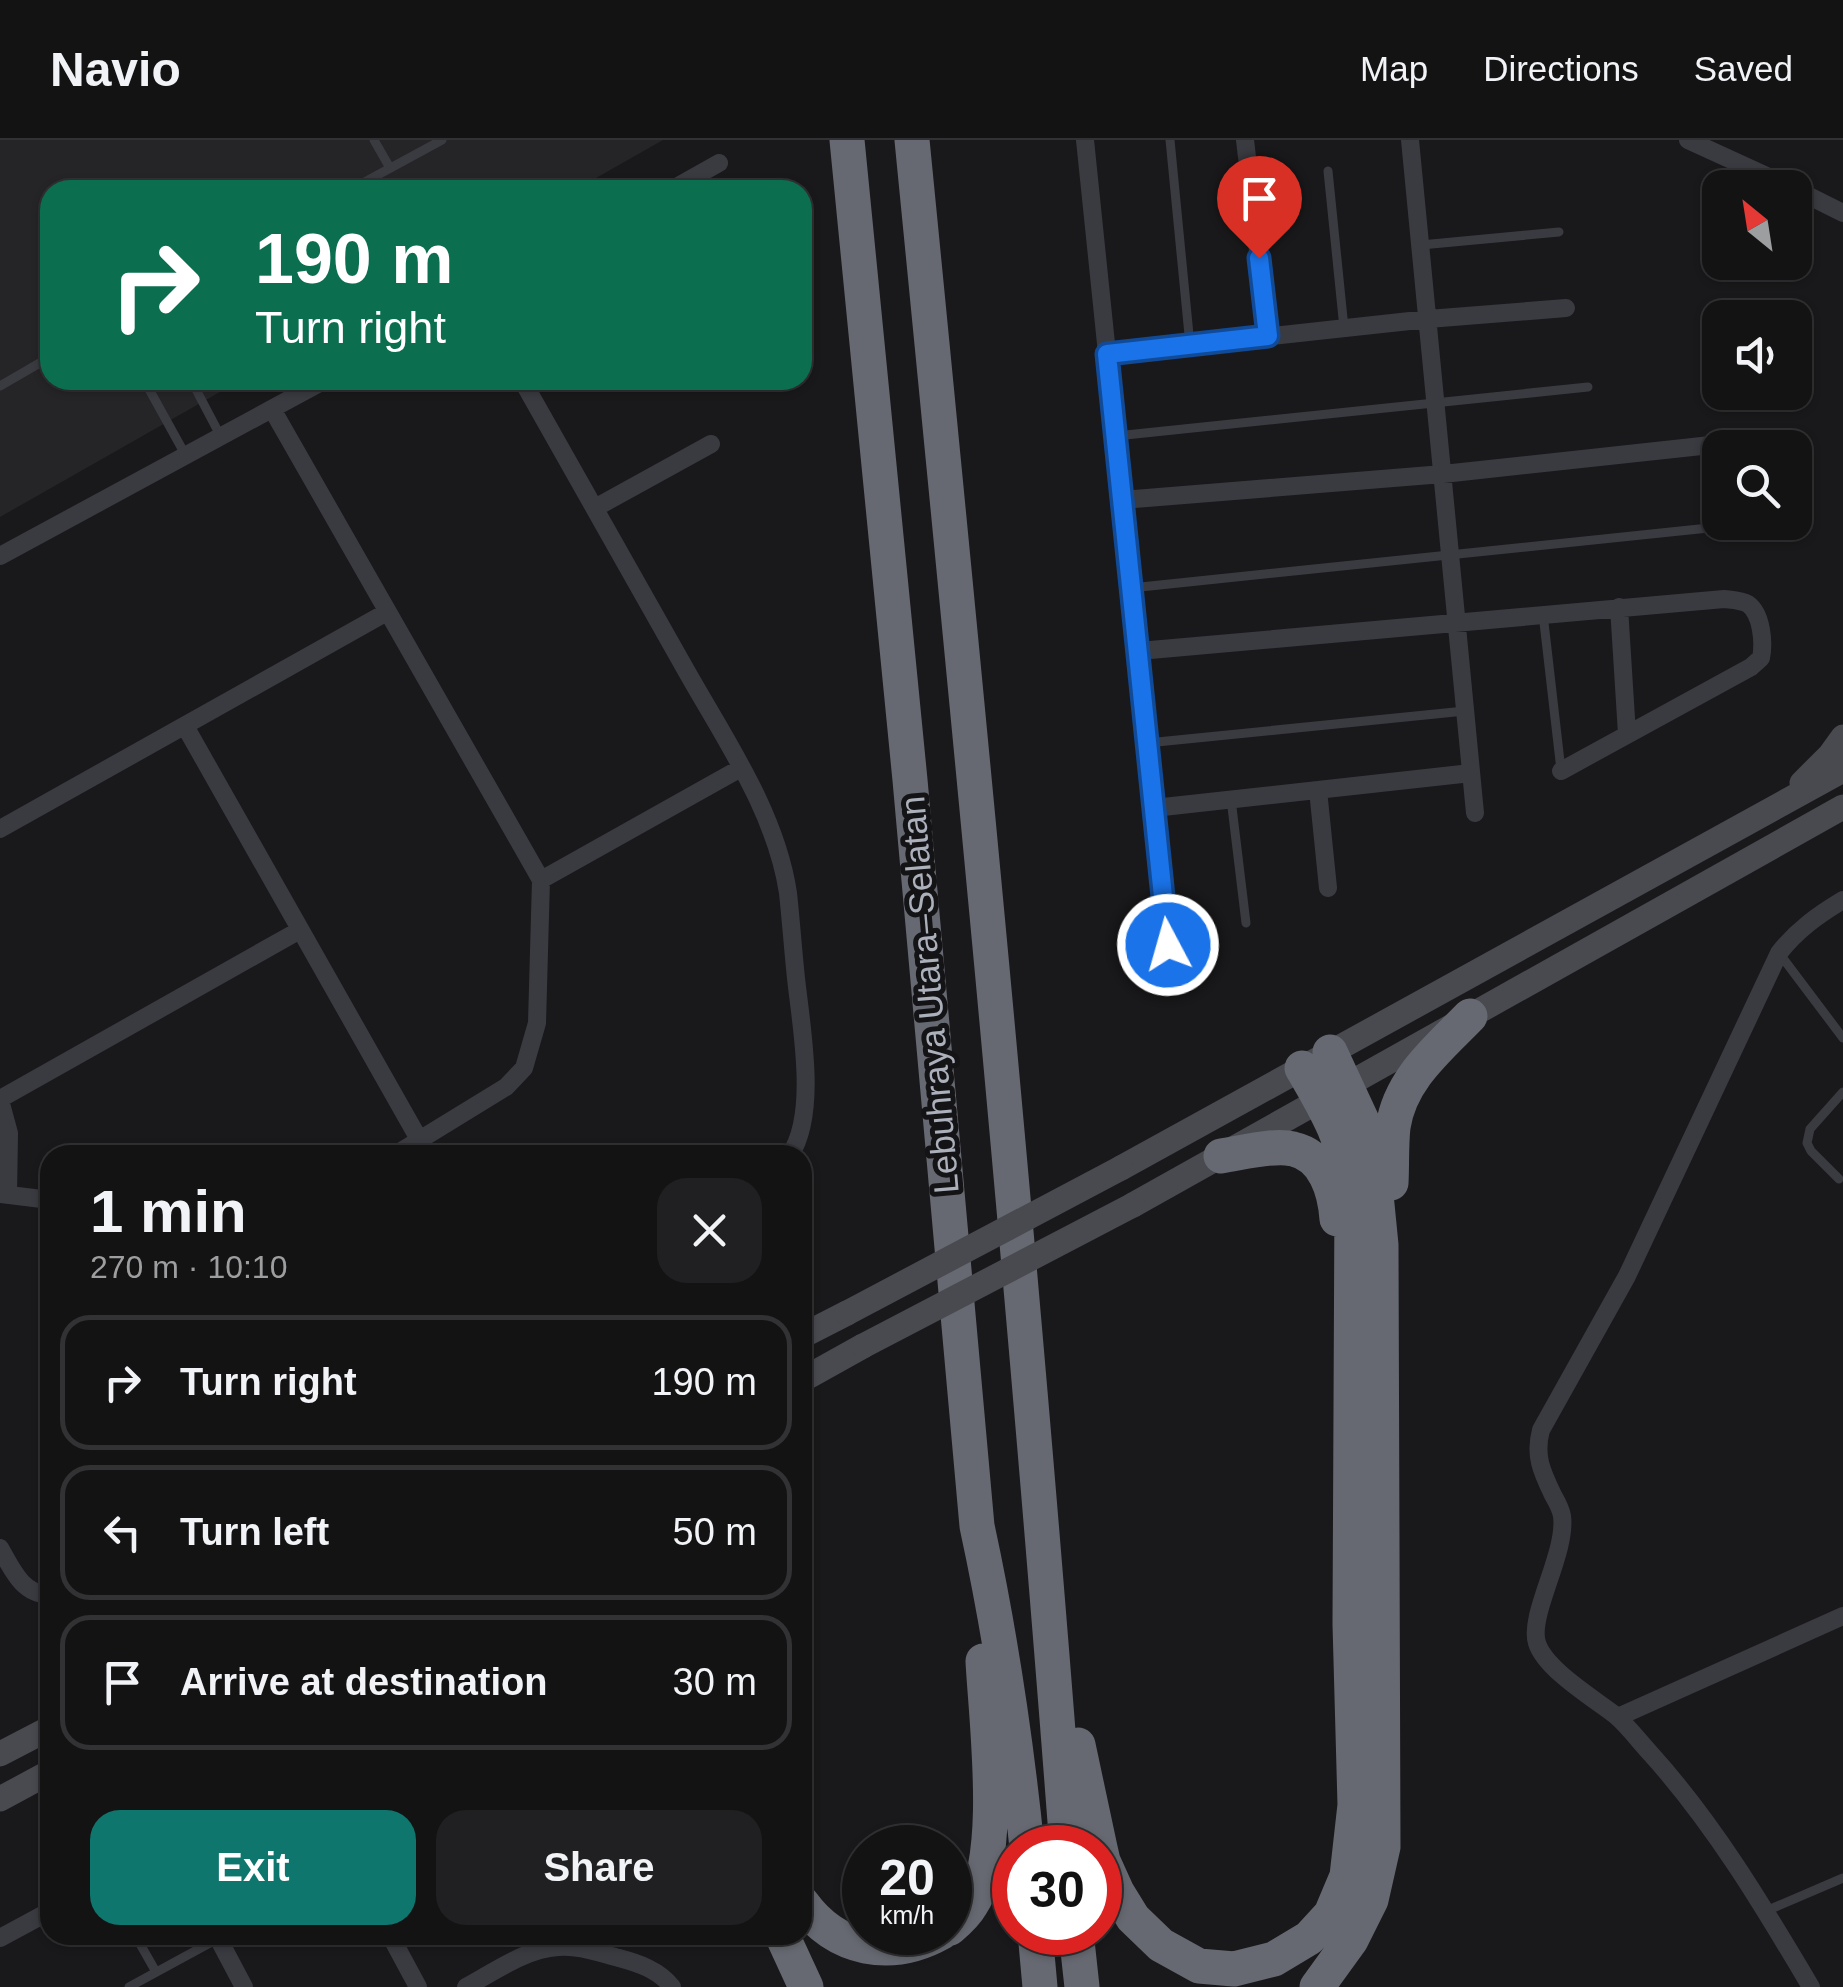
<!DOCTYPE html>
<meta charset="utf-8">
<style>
body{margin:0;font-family:Arial,sans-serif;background:#202022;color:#f1f3f6;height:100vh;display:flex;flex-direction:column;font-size:38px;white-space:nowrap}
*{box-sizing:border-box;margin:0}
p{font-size:32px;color:#9d9ea0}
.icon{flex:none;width:55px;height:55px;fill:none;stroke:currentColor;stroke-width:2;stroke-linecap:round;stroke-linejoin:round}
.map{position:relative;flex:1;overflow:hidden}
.side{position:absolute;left:40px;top:1005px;width:772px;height:800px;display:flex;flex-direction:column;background:#131314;border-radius:30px;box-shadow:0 2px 8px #0004,0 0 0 2px #323234}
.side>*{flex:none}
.top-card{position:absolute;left:40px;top:40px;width:772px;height:210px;border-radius:30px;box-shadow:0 2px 8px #0004,0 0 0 2px #323234;background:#0b6e4f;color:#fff;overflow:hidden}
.needle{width:65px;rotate:330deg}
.tools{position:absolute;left:1702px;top:30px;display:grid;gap:20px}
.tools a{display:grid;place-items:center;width:110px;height:110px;border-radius:20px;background:#131314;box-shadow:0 2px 8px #0004,0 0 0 2px #323234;font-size:50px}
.speed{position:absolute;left:842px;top:1685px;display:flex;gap:20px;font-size:50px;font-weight:700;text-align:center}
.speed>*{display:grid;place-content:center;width:130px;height:130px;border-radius:50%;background:#131314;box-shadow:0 2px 8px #0004,0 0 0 2px #323234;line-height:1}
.speed small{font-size:25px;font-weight:400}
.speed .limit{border:15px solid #d22;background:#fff;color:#111}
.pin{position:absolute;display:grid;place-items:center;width:85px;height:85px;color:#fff;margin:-102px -42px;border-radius:50% 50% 50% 0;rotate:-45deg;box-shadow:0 0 10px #0007}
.pin .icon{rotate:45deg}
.me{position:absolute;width:110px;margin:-55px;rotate:354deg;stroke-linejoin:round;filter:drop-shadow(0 0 8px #0008)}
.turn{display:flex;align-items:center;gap:35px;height:210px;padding:0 50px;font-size:45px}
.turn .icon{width:130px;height:130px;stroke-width:2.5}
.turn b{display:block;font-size:70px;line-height:85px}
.round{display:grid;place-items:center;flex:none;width:105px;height:105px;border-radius:30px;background:#202022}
.summary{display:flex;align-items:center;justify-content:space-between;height:170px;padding:0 50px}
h1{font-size:60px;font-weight:700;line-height:75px}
.button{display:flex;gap:20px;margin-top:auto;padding:20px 50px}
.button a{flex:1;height:115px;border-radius:30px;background:#0f766e;color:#fff;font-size:40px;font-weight:700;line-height:115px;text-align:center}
.button a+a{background:#202022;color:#f1f3f6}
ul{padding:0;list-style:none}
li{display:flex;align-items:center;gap:30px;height:135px;margin:0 20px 15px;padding:0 30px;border:5px solid #323234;border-radius:30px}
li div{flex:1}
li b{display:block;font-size:38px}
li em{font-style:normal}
header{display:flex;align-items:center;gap:60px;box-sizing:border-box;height:140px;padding:0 50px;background:#131314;border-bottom:2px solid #323234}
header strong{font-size:48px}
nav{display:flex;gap:55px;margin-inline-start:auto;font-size:35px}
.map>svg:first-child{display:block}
.built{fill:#252528}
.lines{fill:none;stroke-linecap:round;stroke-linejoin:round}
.service{stroke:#3a3b40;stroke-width:9}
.minor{stroke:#3a3b40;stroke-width:18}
.secondary{stroke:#484a50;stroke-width:25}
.motorway{stroke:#666971;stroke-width:35}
.secondary-bridge{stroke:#484a50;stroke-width:25}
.route-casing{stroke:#114b97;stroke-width:25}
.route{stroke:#1a73e8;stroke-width:18}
.labels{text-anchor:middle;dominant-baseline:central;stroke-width:10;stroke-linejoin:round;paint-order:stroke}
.street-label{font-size:35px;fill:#abb0bb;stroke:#141416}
</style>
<header>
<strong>Navio</strong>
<nav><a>Map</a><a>Directions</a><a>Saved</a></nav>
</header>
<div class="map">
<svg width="1843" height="1847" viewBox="0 0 1843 1847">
<rect width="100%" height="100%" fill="#19191b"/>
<!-- built -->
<path class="built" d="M 0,0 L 663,0 L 575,50 L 50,50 L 50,240 L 241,240 L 0,377 Z"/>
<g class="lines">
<!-- service -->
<path class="service" d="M 374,0 L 390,28
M 1170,0 L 1190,205
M 1328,31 L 1344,188
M 350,50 L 442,0
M 1421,105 L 1559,92
M 144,240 L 186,316
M 191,240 L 221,297
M 0,246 L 50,217
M 1116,296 L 1588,247
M 1131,448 L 1747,384
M 1543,474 L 1561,630
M 1147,603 L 1465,571
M 1231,659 L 1246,783
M 1779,813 L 1843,898
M 1839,1039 L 1811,1011 L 1807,1003 L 1810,989 L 1843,952
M 1766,1771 L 1843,1738
M 135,1795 L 156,1832
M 129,1847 L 219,1798"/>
<!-- minor -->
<path class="minor" d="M 1085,0 L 1168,805
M 1245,0 L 1268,196
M 1410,0 L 1475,673
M 1688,0 L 1793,48
M 1795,49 L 1843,73
M 671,50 L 719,23
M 1107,214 L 1428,179 L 1566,168
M 522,240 C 577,337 632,435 687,532 C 726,601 776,673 788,753 C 791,781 793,810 796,838 C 801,886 818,973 790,1015
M 272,269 L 541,740 L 537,883 L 524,928 L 506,947 L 395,1015
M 1122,360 L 1443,334 L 1720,304
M 595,368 L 711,304
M 0,416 L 325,240
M 1619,467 L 1627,594
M 1139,511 L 1724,459 C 1732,460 1741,460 1748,464 C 1762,474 1764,503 1761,518 L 1751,527 L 1561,631
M 185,586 L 420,1001
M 1318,650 L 1328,748
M 1154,668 L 1471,633
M 0,689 L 387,472
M 541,740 L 741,628
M 0,959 L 300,790
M 0,960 L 9,993 L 8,1055
M 1,1054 L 50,1060
M 0,1408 C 12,1429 23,1456 50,1454
M 1618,1577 L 1843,1476
M 390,1795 L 418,1847
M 0,1798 L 50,1771
M 218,1798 L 244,1847
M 466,1847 C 494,1832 525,1809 558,1807 C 578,1805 599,1813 619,1818 C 638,1823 659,1830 672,1847
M 1811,1847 C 1763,1766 1714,1684 1651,1614 C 1639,1601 1628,1586 1615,1575 C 1593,1558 1545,1529 1537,1503 C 1528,1475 1567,1413 1562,1376 C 1561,1369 1557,1362 1553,1355 C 1542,1332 1534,1316 1541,1290 L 1627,1136 L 1779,813 C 1797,790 1818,775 1843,760"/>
<!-- secondary -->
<path class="secondary" d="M 1802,643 L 1830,615 L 1843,597
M 1121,1028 L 1843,630
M 1133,1065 L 1843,667
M 802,1196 L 847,1173
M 802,1240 L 863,1206
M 0,1614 L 50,1588
M 0,1659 L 50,1632"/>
<!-- motorway -->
<path class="motorway" d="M 847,0 L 910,640 L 977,1386 C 1000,1492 1016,1599 1027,1708
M 912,0 C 968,569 1024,1138 1067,1708
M 1221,1016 C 1241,1013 1274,1004 1293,1009 C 1325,1016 1335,1051 1337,1079
M 1391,1043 C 1392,1025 1391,1005 1393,987 C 1400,939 1438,909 1470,876
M 1078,1605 L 1100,1708
M 1100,1708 L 1103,1721 L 1117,1752 L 1133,1778 L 1161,1805 L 1199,1826 L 1234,1829 L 1274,1819 L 1309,1798 L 1331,1774 L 1347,1736 L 1355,1665 L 1350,1484 L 1352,1053 C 1345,1002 1328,972 1302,928
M 802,1763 C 836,1810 891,1821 942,1792
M 950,1788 C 957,1782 966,1774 971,1765 C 1004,1717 986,1580 983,1521
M 1035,1792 L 1040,1847
M 1076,1792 L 1082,1847
M 782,1795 L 806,1847
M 1317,1847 L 1351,1800 L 1371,1760 L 1383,1707 L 1381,1105 L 1372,1014 L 1363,983 L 1330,912"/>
<!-- secondary-bridge -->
<path class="secondary-bridge" d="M 847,1173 L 1121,1028
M 863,1206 L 1133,1065"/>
</g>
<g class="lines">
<!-- route casing -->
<g class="route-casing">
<path id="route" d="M 1168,805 L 1107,214 L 1268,196 L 1259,118"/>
</g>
<!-- route -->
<use href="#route" class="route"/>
</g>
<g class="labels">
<!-- street labels -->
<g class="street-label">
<text transform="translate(929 855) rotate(-95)">Lebuhraya Utara–Selatan</text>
</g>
</g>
</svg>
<div class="tools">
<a><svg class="needle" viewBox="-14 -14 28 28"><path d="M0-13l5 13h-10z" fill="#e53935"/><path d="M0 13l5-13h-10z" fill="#9d9ea0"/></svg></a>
<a><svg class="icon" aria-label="sound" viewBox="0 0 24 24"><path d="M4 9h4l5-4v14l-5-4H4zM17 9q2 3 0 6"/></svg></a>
<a><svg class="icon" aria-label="search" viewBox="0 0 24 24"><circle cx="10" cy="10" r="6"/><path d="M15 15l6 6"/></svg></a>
</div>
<div class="speed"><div>20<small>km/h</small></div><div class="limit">30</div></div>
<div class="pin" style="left:1259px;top:118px;background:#d93025"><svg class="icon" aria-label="arrive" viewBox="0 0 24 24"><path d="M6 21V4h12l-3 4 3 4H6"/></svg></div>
<svg class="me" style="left:1168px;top:805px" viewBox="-20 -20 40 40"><circle r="17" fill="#1a73e8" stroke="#fff" stroke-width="3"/><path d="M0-11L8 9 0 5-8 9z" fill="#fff"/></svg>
<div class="top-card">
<div class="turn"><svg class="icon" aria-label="right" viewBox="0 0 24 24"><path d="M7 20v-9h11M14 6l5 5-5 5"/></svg><div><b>190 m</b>Turn right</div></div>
</div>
<section class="side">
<div class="summary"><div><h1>1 min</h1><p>270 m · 10:10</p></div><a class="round"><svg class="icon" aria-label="close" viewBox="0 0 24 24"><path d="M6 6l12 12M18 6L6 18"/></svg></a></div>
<ul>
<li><svg class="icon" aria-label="right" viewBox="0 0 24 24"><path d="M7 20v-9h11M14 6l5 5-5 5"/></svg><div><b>Turn right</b></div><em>190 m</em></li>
<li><svg class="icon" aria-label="left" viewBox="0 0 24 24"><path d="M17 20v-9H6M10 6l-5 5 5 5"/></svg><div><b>Turn left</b></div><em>50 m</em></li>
<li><svg class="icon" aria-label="arrive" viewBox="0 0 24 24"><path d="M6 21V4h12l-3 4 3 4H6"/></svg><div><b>Arrive at destination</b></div><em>30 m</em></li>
</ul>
<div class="button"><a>Exit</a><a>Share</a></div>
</section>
</div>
